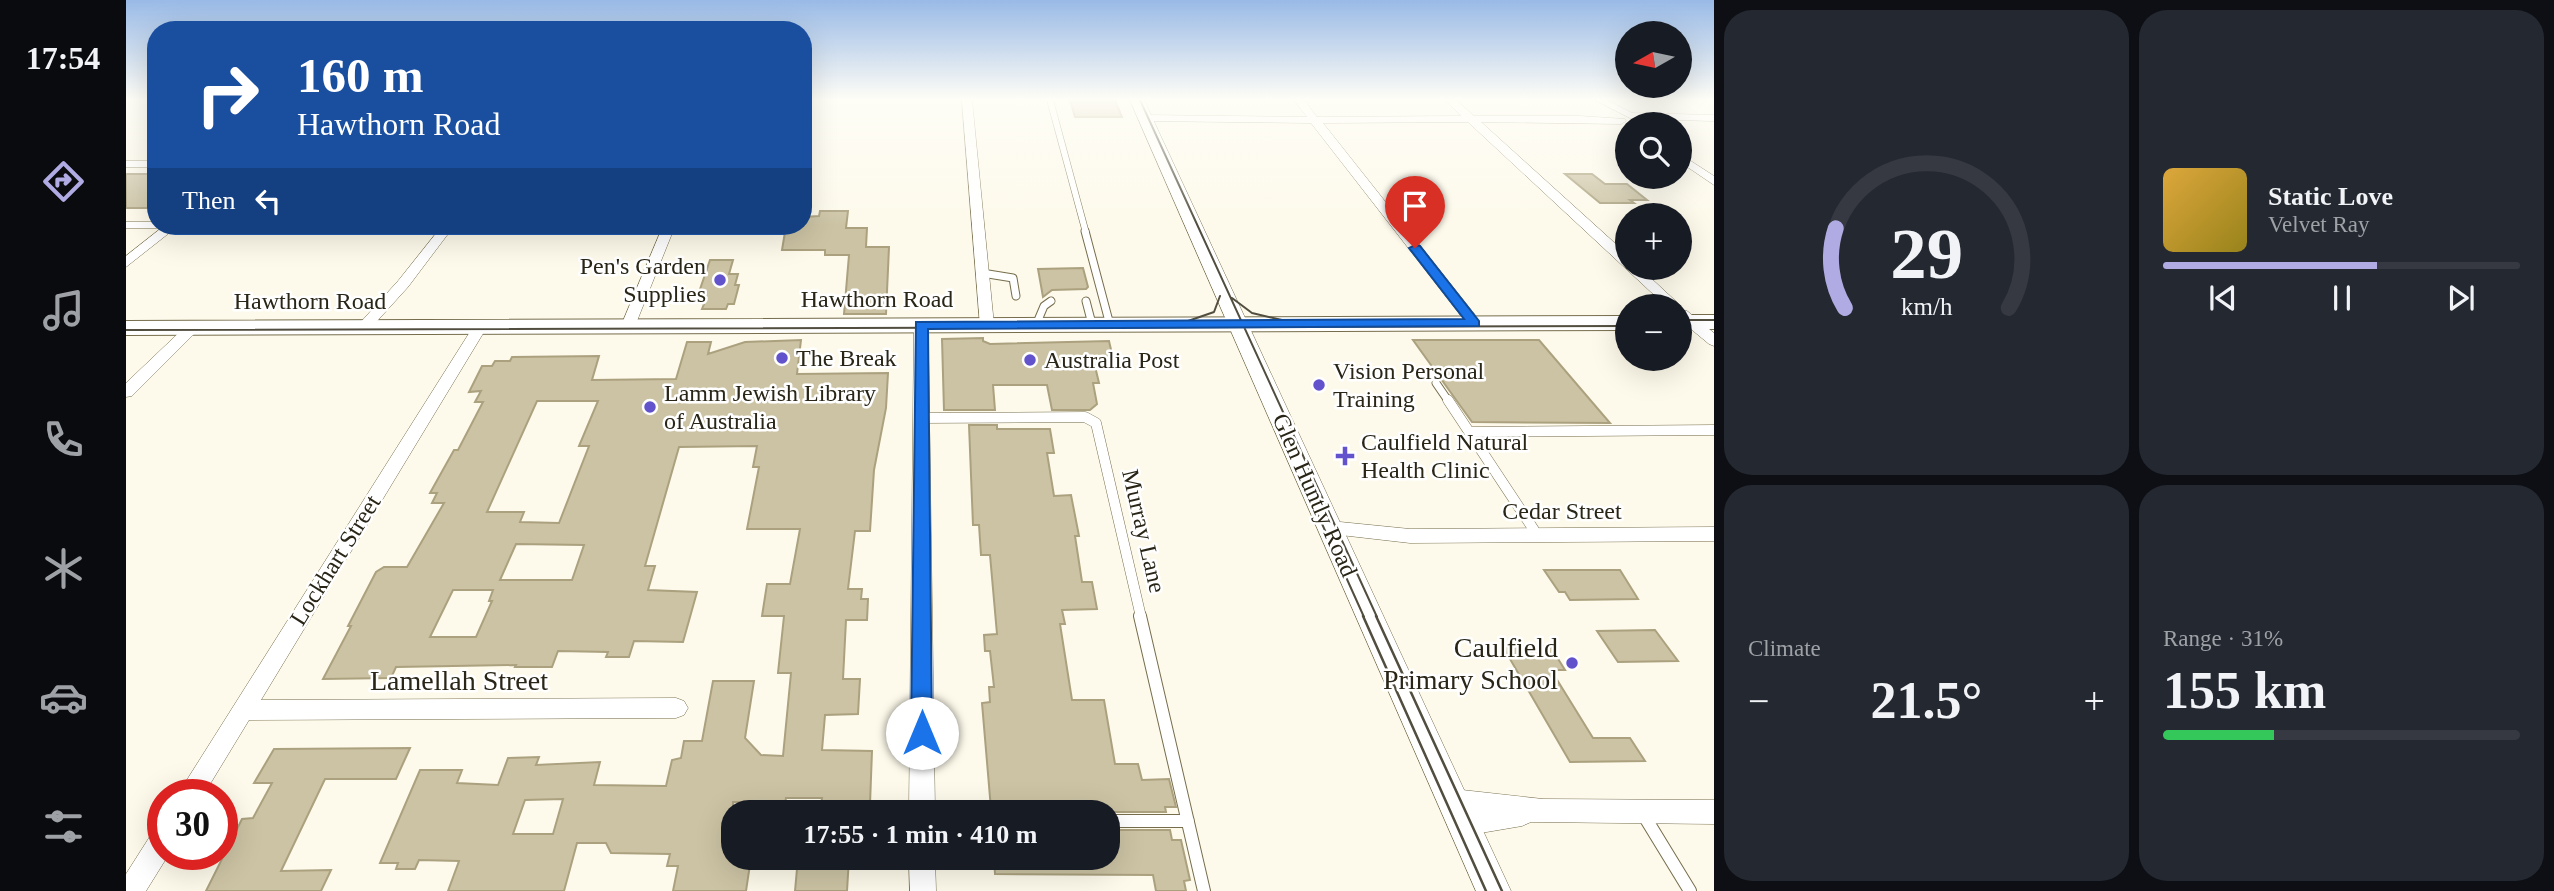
<!DOCTYPE html>
<meta charset="utf-8">
<style>
body{margin:0;font-family:Georgia,serif;background:#242831;color:#f1f3f6;height:100vh;display:flex;flex-direction:column;font-size:26px;white-space:nowrap}
*{box-sizing:border-box;margin:0}
p{font-size:23px;color:#9ea1a6}
.icon{flex:none;width:38px;height:38px;fill:none;stroke:currentColor;stroke-width:2;stroke-linecap:round;stroke-linejoin:round}
.map{position:relative;flex:1;overflow:hidden}
.details{display:flex;flex-direction:column;gap:10px;padding:10px;background:#0d0f14;width:840px}
.details>*{flex:none}
.banner{position:absolute;left:21px;top:21px;width:665px;height:214px;border-radius:28px;box-shadow:0 7px 28px #0002;background:#1a4fa0;color:#fff;overflow:hidden}
.needle{width:46px;rotate:261deg}
.controls{position:absolute;left:1489px;top:21px;display:grid;gap:14px}
.controls a{display:grid;place-items:center;width:77px;height:77px;border-radius:50%;background:#171b24;box-shadow:0 7px 28px #0002;font-size:35px}
.speed{position:absolute;left:21px;top:779px;display:flex;gap:14px;font-size:35px;font-weight:700;text-align:center}
.speed>*{display:grid;place-content:center;width:91px;height:91px;border-radius:50%;background:#171b24;box-shadow:0 7px 28px #0002;line-height:1}
.speed .limit{border:10px solid #d22;background:#fff;color:#111}
.pin{position:absolute;display:grid;place-items:center;width:60px;height:60px;color:#fff;margin:-72px -30px;border-radius:50% 50% 50% 0;rotate:-45deg;box-shadow:0 0 7px #0007}
.pin .icon{rotate:45deg}
.me{position:absolute;width:77px;margin:-38px;rotate:0deg;stroke-linejoin:round;filter:drop-shadow(0 0 5px #0008)}
.turn{display:flex;align-items:center;gap:24px;height:147px;padding:0 35px;font-size:32px}
.turn .icon{width:91px;height:91px;stroke-width:2.5}
.turn b{display:block;font-size:49px;line-height:60px}
.then{display:flex;align-items:center;height:66px;padding:0 35px;background:#0003;gap:14px;font-size:26px}
.big{font-size:52px;font-weight:700;line-height:1.1}
.details .card{flex:1;display:flex;flex-direction:column;justify-content:center;gap:10px;min-width:0;padding:0 24px;border-radius:28px;background:#242831}
.details .dial{align-items:center;gap:0}
.dial svg{height:182px;overflow:visible;fill:none;stroke:#363941;stroke-width:7;stroke-linecap:round;text-anchor:middle}
.dial text{fill:#f1f3f6;stroke:none}
.song{display:flex;align-items:center;gap:21px}
.cover{width:84px;height:84px;border-radius:10px;background:linear-gradient(135deg,hsl(40 70% 55%),hsl(50 70% 35%))}
.played{height:7px;border-radius:4px;background:linear-gradient(90deg,#b1abe3 60%,#363941 60%)}
.keys{display:flex;justify-content:space-around;direction:ltr}
.heat{display:flex;justify-content:space-between;align-items:center;font-size:38px;direction:ltr}
.charge{height:10px;border-radius:5px;background:linear-gradient(90deg,#34c759 31%,#363941 0)}
.details .tiles{flex:1;display:grid;gap:10px;grid-template-columns:repeat(2,1fr)}
.trip{position:absolute;left:595px;top:800px;width:399px;height:70px;border-radius:28px;background:#171b24;box-shadow:0 7px 28px #0002;font-weight:700;line-height:70px;text-align:center}
main{display:flex;flex:1;min-height:0}
.menu{display:flex;flex-direction:column;width:126px;justify-content:space-around;align-items:center;background:#090b0e;color:#9ea1a6}
.menu .icon{width:49px;height:49px}
.menu .active{color:#b1abe3}
.menu b{font-size:32px;color:#f1f3f6}
.map>svg:first-child{display:block}
</style>
<main>
<nav class="menu">
<b>17:54</b>
<svg class="icon active" aria-label="directions" viewBox="0 0 24 24"><path d="M12 3l9 9-9 9-9-9zM9 14v-3h6M13 9l2 2-2 2"/></svg>
<svg class="icon" aria-label="music" viewBox="0 0 24 24"><path d="M9 18V5l10-2v13"/><circle cx="6" cy="18" r="3"/><circle cx="16" cy="16" r="3"/></svg>
<svg class="icon" aria-label="phone" viewBox="0 0 24 24"><path d="M5 4h4l2 5-3 2q2 4 5 5l2-3 5 2v4C11 20 4 13 5 4z"/></svg>
<svg class="icon" aria-label="climate" viewBox="0 0 24 24"><path d="M12 3v18M4 7l16 10M4 17L20 7"/></svg>
<svg class="icon" aria-label="car" viewBox="0 0 24 24"><path d="M5 17H2v-5l4-1 3-4h7l3 4 3 1v5h-3M9 17h6M6 11h13"/><circle cx="7" cy="17" r="2"/><circle cx="17" cy="17" r="2"/></svg>
<svg class="icon" aria-label="filters" viewBox="0 0 24 24"><path d="M4 7h16M4 17h16"/><circle cx="9" cy="7" r="2"/><circle cx="15" cy="17" r="2"/></svg>
</nav>
<div class="map">
<svg width="1588" height="891" viewBox="0 0 1588 891">
<rect width="100%" height="100%" fill="#fdfaeb"/>
<path fill="#ccc3a4" stroke="#aba17f" stroke-width="2" fill-rule="evenodd" d="M944 100H989L996 117H949Z
M0 174H30V208H0Z
M1439 174H1466L1479 184H1501L1521 200H1504L1508 203H1474Z
M694 211H722L720 228H741L740 247H763L760 314H718L723 255H699V250H656L660 226H677V217L693 216Z
M584 260H607L603 274H612L609 285H613L608 304H602L600 309H576L578 304 570 301Z
M957 268 962 287 960 289 926 290 917 297 912 269Z
M857 338V341L864 344 983 341 987 358H967L973 383H967L971 404 964 410H926L921 385H867L869 410H818L816 339Z
M675 340 671 374 762 373 760 408 748 470 744 531H729L722 589H736L735 599H742L741 620H720L717 679H734L732 714 699 715 696 750 746 751 744 804 695 805 696 798H660L659 803 607 802V858H625L620 891H547L552 866H541L544 854 485 853 480 843H451L438 891H322L333 861 293 860 289 869H270L272 863H254L294 770H336L331 783 372 785 382 758 413 757 410 765 474 762 468 785 540 786 546 760 555 758 558 741H576L587 681H628L619 738 635 755 657 756 665 673H652L658 616H636L641 584H664L674 529H621L633 467H627L631 446 553 447 519 566H529L522 590 571 592 557 642 508 641 503 657H480L482 652 432 651 426 667H389L390 665 270 667 265 678 197 679 225 626H222L250 572 258 567H281L318 503H306L311 493H304L328 450H332L357 402H349L355 391 343 392 356 366H366L369 361H384L386 357 473 356 466 380 550 379 561 342H585L582 354 619 342ZM411 401H472L453 446H463L433 523 394 522 398 512H361ZM390 544 458 545 446 580H374ZM327 590H367L363 601H366L350 637H304ZM437 799 427 834H387L399 800Z
M1287 340H1413L1484 423 1346 422Z
M843 425H871V429H924L928 453H921L928 496 945 495 953 536H949L956 582H966L971 609 936 610 939 624H934L946 700H978L989 764H1012L1016 780 1043 779 1050 807H1039L1040 812H982V809H865L856 703 864 702 863 687H868L864 651H859L858 635 871 634 864 555H855L853 525H847Z
M1418 570H1494L1512 599 1444 600 1439 592H1433Z
M1529 630 1552 661 1492 662 1471 631Z
M1424 646 1439 670H1425L1467 738H1504L1519 761 1444 762 1377 647Z
M284 748 270 779H199L155 871 205 870 195 891H80L116 819 127 818 146 783H128L148 749Z
M982 830H1044L1046 840H1055L1064 880 1058 881 1060 891H1030L1027 875 869 874 868 858H982Z
M672 858H723L721 891H669Z"/>
<g fill="none" stroke-linecap="round" stroke-linejoin="round">
<g stroke="#766d4c" stroke-width="7">
<path id="service-far3" d="M924 100 960 233
M0 225H30"/>
</g>
<g stroke="#766d4c" stroke-width="9">
<path id="service-far2" d="M959 231 984 325
M856 273 887 278 890 296
M960 301 966 324
M910 325 918 306 925 301
M1310 383 1323 402"/>
</g>
<g stroke="#766d4c" stroke-width="11">
<path id="service-far1" d="M1322 400 1412 536
M795 418 959 417 970 423 1015 617
M1343 432 1588 430"/>
</g>
<g stroke="#766d4c" stroke-width="14">
<path id="service" d="M1014 616 1078 891
M1517 814 1564 891
M982 821H1062"/>
</g>
<g stroke="#766d4c" stroke-width="1">
<path id="minor" d="M836 100H846L868 325 861 329 854 325Z
M1168 100H1178L1191 117 1335 116 1319 100H1330L1348 116H1454L1499 119 1500 121 1495 124 1355 122 1502 255V268H1514L1555 306H1540L1342 122 1197 123 1353 320 1355 323 1348 327 1343 326 1185 123 1019 121 1014 118 1019 115 1181 117Z
M1469 100H1481L1506 113 1588 115V121L1506 119Z
M1554 154 1588 176V185L1554 162Z
M0 161H30V167H0Z
M38 226H52L0 267V256Z
M316 226H328L282 287 243 330H233L231 327 233 324 272 281Z
M537 226H549L509 326 502 330 497 329 495 326Z
M1554 310 1561 311 1588 333V346L1583 344 1554 320Z
M795 321 802 325 809 812H783L788 325Z
M66 323 74 328 6 396 0 397V383L61 325Z
M354 323 361 327 135 700 550 698 558 701 562 708 558 715 550 718 123 720 78 794H52L347 327Z
M1204 521 1284 529 1588 527V541L1284 543 1197 533 1194 528 1197 523Z
M1327 789 1417 799 1588 800V824L1405 822 1396 826 1337 836 1328 832 1324 823 1329 813 1318 810 1314 801 1318 792Z
M37 826V854H43L20 891H0V874L28 830Z
M783 858H809L810 891H784Z"/>
</g>
<g stroke="#766d4c" stroke-width="1">
<path id="tertiary" d="M1004 100H1018L1385 891H1350Z"/>
</g>
<g stroke="#766d4c" stroke-width="2">
<path id="secondary" d="M1554 315H1588V329H1554Z
M1502 316V330L0 335V321Z"/>
</g>
<use href="#service-far3" stroke="#fff" stroke-width="6"/>
<use href="#service-far2" stroke="#fff" stroke-width="7"/>
<use href="#service-far1" stroke="#fff" stroke-width="10"/>
<use href="#service" stroke="#fff" stroke-width="12"/>
<use href="#minor" fill="#fff" fill-rule="evenodd"/>
<use href="#tertiary" fill="#fff" fill-rule="evenodd"/>
<use href="#secondary" fill="#fff" fill-rule="evenodd"/>
<path stroke="#514d3f" stroke-width="2" d="M1014 100 1251 617
M1106 298 1126 313 1156 320
M1554 320H1588
M1062 321 1088 312 1094 296
M0 330 1502 326
M1183 495 1238 617"/>
<path stroke="#514d3f" stroke-width="2.5" d="M1237 616 1360 891
M1250 616 1376 891"/>
</g>
<linearGradient id="sky" x2="0" y2="1"><stop stop-color="#99bae6"/><stop offset="0.44" stop-color="#fefdf6"/><stop offset="1" stop-color="#fefdf6" stop-opacity="0"/></linearGradient>
<rect width="1588" height="225" fill="url(#sky)"/>
<path fill="#1a73e8" stroke="#114b97" stroke-width="2" d="M1289 245 1294 246 1353 321V326L802 329 806 733 803 740 796 743 788 740 785 733 790 322 1338 319 1283 248Z"/>
<g fill="#6253cc" stroke="#fff" stroke-width="2.5">
<circle cx="594" cy="280" r="7"/>
<circle cx="656" cy="358" r="7"/>
<circle cx="904" cy="360" r="7"/>
<circle cx="1193" cy="385" r="7"/>
<circle cx="524" cy="407" r="7"/>
<path d="M1215.5 445.5h7v7h7v7h-7v7h-7v-7h-7v-7h7z"/>
<circle cx="1446" cy="663" r="7"/>
</g>
<g text-anchor="middle" stroke-width="5" stroke-linejoin="round" paint-order="stroke">
<g font-size="24" fill="#292517" stroke="#fff" text-anchor="start">
<text x="580" y="274" text-anchor="end">Pen's Garden<tspan x="580" dy="28">Supplies</tspan></text>
<text x="670" y="366">The Break</text>
<text x="918" y="368">Australia Post</text>
<text x="1207" y="379">Vision Personal<tspan x="1207" dy="28">Training</tspan></text>
<text x="538" y="401">Lamm Jewish Library<tspan x="538" dy="28">of Australia</tspan></text>
<text x="1235" y="450">Caulfield Natural<tspan x="1235" dy="28">Health Clinic</tspan></text>
</g>
<g font-size="24" fill="#292517" stroke="#fff">
<text x="751" y="307">Hawthorn Road</text>
<text x="184" y="309">Hawthorn Road</text>
<text transform="translate(1189 495) rotate(66)" y="8">Glen Huntly Road</text>
<text x="1436" y="519">Cedar Street</text>
<text transform="translate(1018 531) rotate(77)" y="8">Murray Lane</text>
<text transform="translate(209 560) rotate(-58)" y="8">Lockhart Street</text>
</g>
<g font-size="28" fill="#292517" stroke="#fff" text-anchor="end">
<text x="1432" y="657">Caulfield<tspan x="1432" dy="32">Primary School</tspan></text>
</g>
<g font-size="28" fill="#292517" stroke="#fff">
<text x="333" y="690">Lamellah Street</text>
</g>
</g>
</svg>
<div class="controls">
<a><svg class="needle" viewBox="-14 -14 28 28"><path d="M0-13l5 13h-10z" fill="#e53935"/><path d="M0 13l5-13h-10z" fill="#9ea1a6"/></svg></a>
<a><svg class="icon" aria-label="search" viewBox="0 0 24 24"><circle cx="10" cy="10" r="6"/><path d="M15 15l6 6"/></svg></a>
<a>+</a>
<a>−</a>
</div>
<div class="speed"><div class="limit">30</div></div>
<div class="pin" style="left:1289px;top:248px;background:#d93025"><svg class="icon" aria-label="arrive" viewBox="0 0 24 24"><path d="M6 21V4h12l-3 4 3 4H6"/></svg></div>
<svg class="me" style="left:796px;top:733px" viewBox="-20 -20 40 40"><circle r="19" fill="#fff"/><path d="M0-13L10 11 0 6-10 11z" fill="#1a73e8"/></svg>
<div class="trip">17:55 · 1 min · 410 m</div>
<div class="banner">
<div class="turn"><svg class="icon" aria-label="right" viewBox="0 0 24 24"><path d="M7 20v-9h11M14 6l5 5-5 5"/></svg><div><b>160 m</b>Hawthorn Road</div></div>
<div class="then">Then<svg class="icon" aria-label="left" viewBox="0 0 24 24"><path d="M17 20v-9H6M10 6l-5 5 5 5"/></svg></div>
</div>
</div>
<section class="details">
<div class="tiles">
<div class="card dial"><svg viewBox="0 0 100 80">
<path d="M14 69A42 42 0 1 1 86 69"/>
<path d="M14 69A42 42 0 0 1 10 34" stroke="#b1abe3"/>
<text x="50" y="56" font-size="32" font-weight="700">29</text>
<text x="50" y="72" font-size="11">km/h</text>
</svg></div>
<div class="card">
<div class="song"><i class="cover"></i><div><b>Static Love</b><p>Velvet Ray</p></div></div>
<div class="played"></div>
<div class="keys"><svg class="icon" aria-label="previous" viewBox="0 0 24 24"><path d="M18 5L8 12l10 7zM5 5v14"/></svg><svg class="icon" aria-label="pause" viewBox="0 0 24 24"><path d="M8 5v14M16 5v14"/></svg><svg class="icon" aria-label="next" viewBox="0 0 24 24"><path d="M6 5l10 7-10 7zM19 5v14"/></svg></div>
</div>
<div class="card"><p>Climate</p>
<div class="heat"><a>−</a><b class="big">21.5°</b><a>+</a></div>
</div>
<div class="card"><p>Range · 31%</p><b class="big">155 km</b><div class="charge"></div></div>
</div>
</section>
</main>
